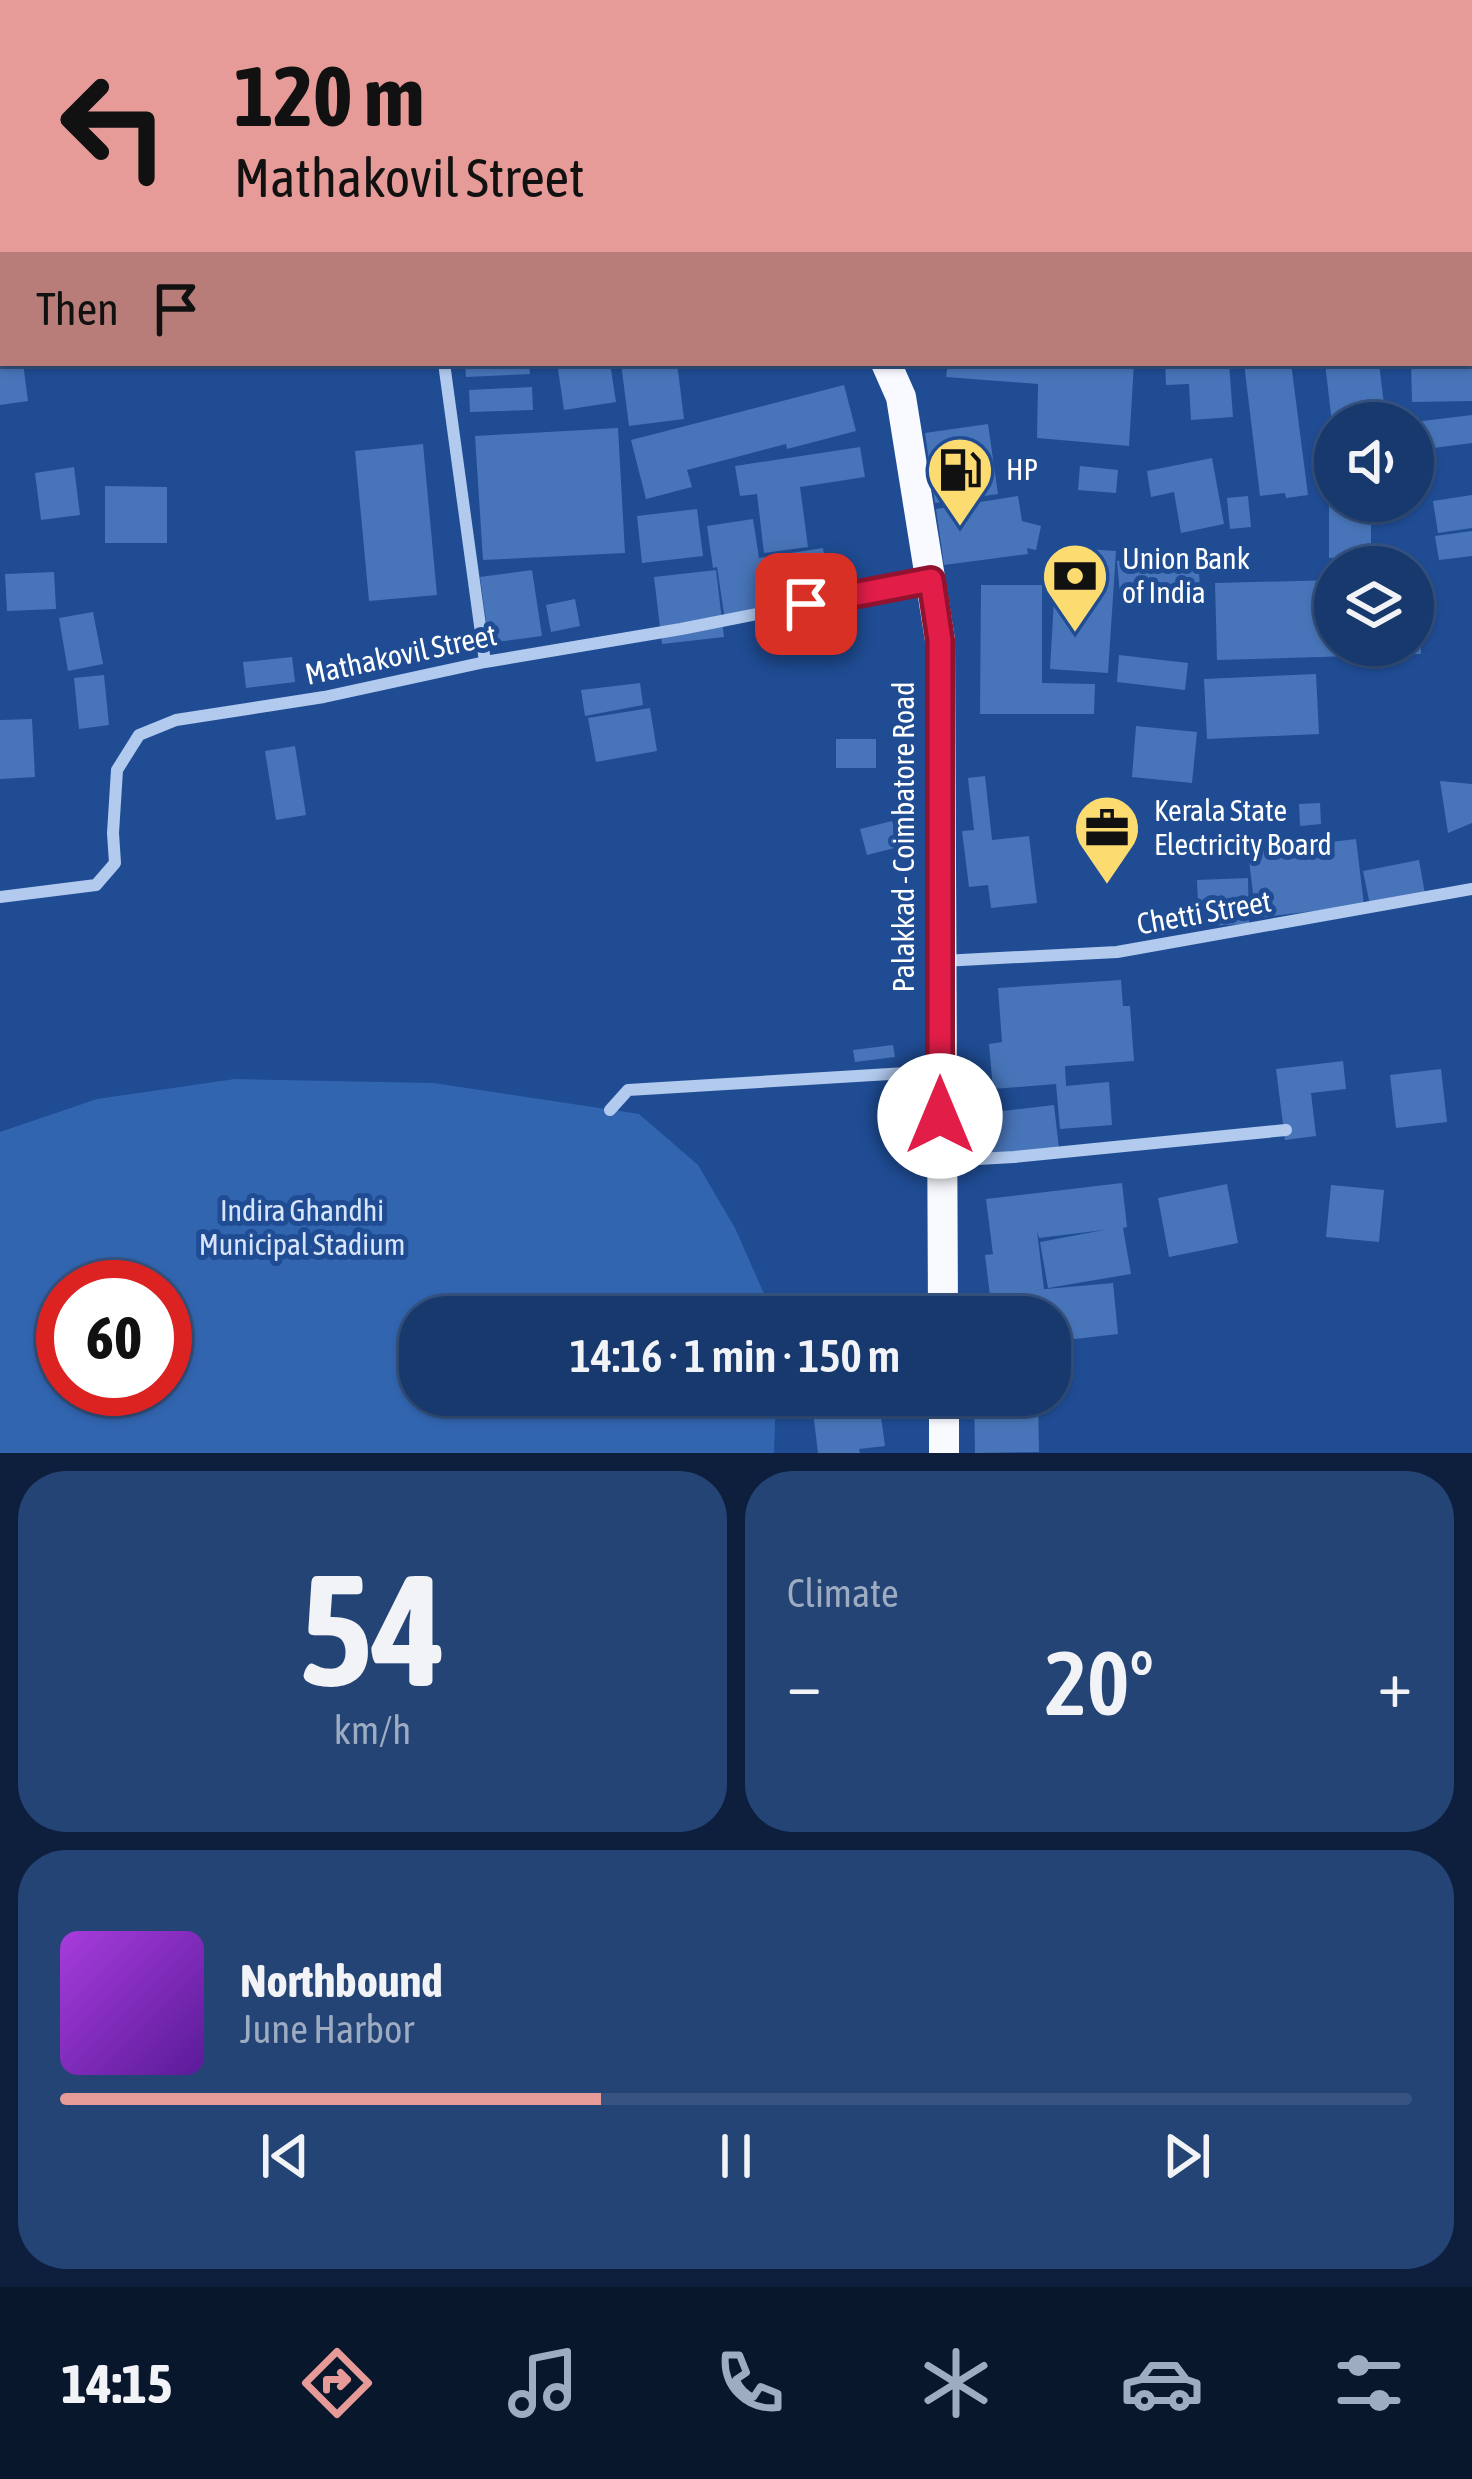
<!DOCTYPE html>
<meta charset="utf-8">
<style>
body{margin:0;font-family:"Asap Condensed",sans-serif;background:#244476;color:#f1f3f6;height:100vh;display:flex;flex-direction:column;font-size:45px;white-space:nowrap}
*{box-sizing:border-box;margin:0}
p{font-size:39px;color:#9eacc2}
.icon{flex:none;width:66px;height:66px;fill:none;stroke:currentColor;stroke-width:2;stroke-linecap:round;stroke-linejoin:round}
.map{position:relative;height:1453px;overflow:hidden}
.panel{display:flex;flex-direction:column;gap:18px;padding:18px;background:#0d1f3c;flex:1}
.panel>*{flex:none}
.guide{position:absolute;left:0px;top:0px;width:1473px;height:366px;box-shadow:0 3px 9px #0004,0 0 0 3px #365381;background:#e69b98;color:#111;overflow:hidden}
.tools{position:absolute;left:1314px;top:402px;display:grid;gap:24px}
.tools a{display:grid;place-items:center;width:120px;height:120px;border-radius:50%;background:#17396e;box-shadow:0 3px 9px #0004,0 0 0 3px #365381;font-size:60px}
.speed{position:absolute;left:36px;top:1260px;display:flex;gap:24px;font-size:60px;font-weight:700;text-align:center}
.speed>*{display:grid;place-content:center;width:156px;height:156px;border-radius:50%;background:#17396e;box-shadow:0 3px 9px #0004,0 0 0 3px #365381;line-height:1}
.speed .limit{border:18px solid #d22;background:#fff;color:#111}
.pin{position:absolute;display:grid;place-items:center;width:102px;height:102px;color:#fff;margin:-51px;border-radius:24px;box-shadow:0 6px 18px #0006}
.me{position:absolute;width:132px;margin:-66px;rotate:0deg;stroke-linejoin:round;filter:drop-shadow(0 0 9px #0008)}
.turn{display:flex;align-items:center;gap:42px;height:252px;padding:0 36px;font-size:54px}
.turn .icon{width:156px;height:156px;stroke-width:2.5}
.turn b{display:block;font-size:84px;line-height:102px}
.then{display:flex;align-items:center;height:114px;padding:0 36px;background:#0003;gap:24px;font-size:45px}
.big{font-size:90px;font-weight:600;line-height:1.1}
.panel .card{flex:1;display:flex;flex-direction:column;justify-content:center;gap:18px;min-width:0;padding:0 42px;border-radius:48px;background:#244476}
.panel .dial{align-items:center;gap:0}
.dial b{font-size:156px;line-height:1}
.song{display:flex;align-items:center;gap:36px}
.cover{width:144px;height:144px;border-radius:18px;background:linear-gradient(135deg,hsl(280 70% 55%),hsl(270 70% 35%))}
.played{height:12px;border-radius:6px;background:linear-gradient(90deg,#e69b98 40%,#365381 40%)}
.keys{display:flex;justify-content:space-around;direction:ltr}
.heat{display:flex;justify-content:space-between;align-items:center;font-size:66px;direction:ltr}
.panel .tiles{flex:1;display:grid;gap:18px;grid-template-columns:1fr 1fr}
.card:last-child{grid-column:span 2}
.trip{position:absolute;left:399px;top:1296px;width:672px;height:120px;border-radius:48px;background:#17396e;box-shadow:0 3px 9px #0004,0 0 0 3px #365381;font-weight:600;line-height:120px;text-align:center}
.tabs{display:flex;height:192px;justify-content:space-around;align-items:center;background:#09172c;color:#9eacc2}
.tabs .icon{width:84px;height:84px}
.tabs .current{color:#e69b98}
.tabs b{font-size:54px;color:#f1f3f6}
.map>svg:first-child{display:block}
</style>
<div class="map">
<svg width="1472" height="1453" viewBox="0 0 1472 1453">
<rect width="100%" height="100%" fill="#1f4c93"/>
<path fill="#3265b0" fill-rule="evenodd" d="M235 1079 433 1083 639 1114 698 1165 735 1228 769 1305 771 1317H420V1395H776L774 1453H0V1132L97 1099ZM63 1287H165V1389H63Z"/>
<path fill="#4875b9" d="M0 363H23L28 401 0 405Z
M465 363H529L530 374 466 377Z
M610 363 616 402 564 410 558 369Z
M621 363H677L684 419 629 426Z
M948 363H1134L1129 446 1037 438 1038 384 946 377Z
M1165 363H1229L1233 417 1191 420 1189 384 1166 385Z
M1244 363H1291L1308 495 1286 498 1285 493 1260 496Z
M1325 363H1379L1386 421 1332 423Z
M1411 363H1472V401L1412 402Z
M844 385 856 431 787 449 786 444 687 470 692 487 646 499 631 440Z
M532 387 533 410 470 412 469 390Z
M1472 415V443L1418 450 1414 422Z
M988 424 998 494 935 503 925 433Z
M618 428 625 553 483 560 475 436Z
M423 444 437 595 369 601 355 451Z
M860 447 865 477 800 487 808 547 764 553 757 494 740 496 735 466Z
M1212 458 1224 524 1181 533 1174 492 1151 497 1147 471Z
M1080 466 1118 470 1116 493 1078 490Z
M74 467 80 515 41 520 35 473Z
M1329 475H1335V501H1371V557L1329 558Z
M105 486 167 487V543H105Z
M1472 495V528L1438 533 1433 501Z
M1018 496 1022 521 1041 526 1036 550 1027 548 1028 554 944 565 936 509Z
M1248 496 1251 527 1230 529 1227 498Z
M697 509 703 556 642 563 637 516Z
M753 519 759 558 823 548 832 604 725 620 717 567 713 568 707 526Z
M1472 531V556L1439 560 1435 536Z
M1057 547 1116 551 1108 673 1050 669Z
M1198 555 1200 589 1120 594 1117 561Z
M532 570 542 636 489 643 480 577Z
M716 570 724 637 662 644 654 577Z
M54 572 56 609 7 611 5 574Z
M1413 578H1419L1421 654 1217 660 1215 583 1335 580V645H1413Z
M981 585H1042V683L1095 684 1094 714H980Z
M575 599 580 626 551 632 546 605Z
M93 612 103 664 68 671 59 618Z
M1119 655 1188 663 1185 690 1117 682Z
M292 657 295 682 246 688 243 662Z
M1316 674 1319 734 1207 739 1204 679Z
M104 675 109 725 79 729 74 678Z
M640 683 643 705 585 716 581 690Z
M650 708 657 751 596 762 588 718Z
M32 719 35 777 0 779V720Z
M1136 726 1197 732 1192 783 1132 777Z
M836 739H876V768H836Z
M295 746 306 815 276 820 265 751Z
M985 776 992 840 1029 836 1037 903 991 908 988 885 969 887 962 831 974 830 968 778Z
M1440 781 1472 784V823L1448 833Z
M1320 803 1321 824 1300 826 1299 804Z
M892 821 899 847 867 855 860 829Z
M1356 839 1364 905 1256 918 1248 852Z
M1419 860 1425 894 1370 905 1363 871Z
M1248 878 1249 924 1199 926 1197 880Z
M1121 980 1123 1006H1130L1134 1061 1065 1066 1066 1086 1109 1082 1112 1125 1060 1129 1056 1084 993 1089 989 1044 1002 1042 998 988Z
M893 1045 895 1057 855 1062 853 1050Z
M1343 1061 1346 1089 1311 1093 1316 1136 1285 1140 1276 1069Z
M1441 1069 1447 1122 1396 1128 1390 1075Z
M1054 1105 1059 1149 990 1158 985 1113Z
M1122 1183 1127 1227 1123 1228 1131 1274 1048 1288 1040 1242 1104 1230 1039 1238 1037 1231 1044 1289 1035 1290 1113 1283 1118 1334 1057 1341V1334H1050V1317H983L981 1297 990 1296 985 1255 993 1254 986 1199Z
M1227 1184 1238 1243 1169 1257 1158 1198Z
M1331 1185 1384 1190 1379 1242 1326 1237Z
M811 1395H878L885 1446 859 1449 860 1453H818Z
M974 1395H1038L1039 1452 975 1453Z"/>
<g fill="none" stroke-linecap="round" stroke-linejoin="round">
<path stroke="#b1caee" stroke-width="12" d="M848 3 869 0
M1059 3 1060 0
M1470 342H1472
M444 363 485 662
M0 897 96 885 115 863 113 833 117 770 139 735 176 720 324 697 485 662 681 629 929 580
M942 961 1117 952 1472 889
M610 1110 628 1090 939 1071
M942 1161 1014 1157 1286 1130"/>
<path stroke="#f8faff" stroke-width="30" d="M763 0 764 3
M886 363 901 397 940 640 943 1317
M944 1395V1453"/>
</g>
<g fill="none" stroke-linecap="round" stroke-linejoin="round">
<g stroke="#92132f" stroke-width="30">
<path id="route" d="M806 604 931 580 940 640V1116"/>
</g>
<use href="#route" stroke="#e11d48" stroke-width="21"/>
</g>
<defs>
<g id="fuel-pin" transform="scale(3.45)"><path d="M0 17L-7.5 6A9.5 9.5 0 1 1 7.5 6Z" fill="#fcdb71" stroke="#1f4c93"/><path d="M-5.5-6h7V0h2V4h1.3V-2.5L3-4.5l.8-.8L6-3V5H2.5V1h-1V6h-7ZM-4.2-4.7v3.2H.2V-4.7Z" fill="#111"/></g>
<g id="bank-pin" transform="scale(3.45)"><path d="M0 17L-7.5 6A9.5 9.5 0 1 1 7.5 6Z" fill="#fcdb71" stroke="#1f4c93"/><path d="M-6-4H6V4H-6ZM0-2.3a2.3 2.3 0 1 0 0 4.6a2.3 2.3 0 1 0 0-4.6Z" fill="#111"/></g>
<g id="office-pin" transform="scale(3.45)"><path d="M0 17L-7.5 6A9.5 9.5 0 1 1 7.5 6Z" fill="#fcdb71" stroke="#1f4c93"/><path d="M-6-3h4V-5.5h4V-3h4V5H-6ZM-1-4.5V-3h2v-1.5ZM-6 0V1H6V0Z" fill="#111"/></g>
</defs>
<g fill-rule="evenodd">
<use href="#fuel-pin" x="960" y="470"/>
<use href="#bank-pin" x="1075" y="576"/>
<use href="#office-pin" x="1107" y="828"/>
</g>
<g text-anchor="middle" stroke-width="10" stroke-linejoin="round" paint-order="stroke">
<g font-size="30" fill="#fff" stroke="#1f4c93" text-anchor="start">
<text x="1006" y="480">HP</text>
<text x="1122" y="569">Union Bank<tspan x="1122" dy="34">of India</tspan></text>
<text x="1154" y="821">Kerala State<tspan x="1154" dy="34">Electricity Board</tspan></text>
</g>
<g font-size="30" fill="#fff" stroke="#1f4c93">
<text transform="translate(401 655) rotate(-12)" y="10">Mathakovil Street</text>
<text transform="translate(904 837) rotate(-90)" y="10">Palakkad - Coimbatore Road</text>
<text transform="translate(1204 913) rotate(-10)" y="10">Chetti Street</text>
</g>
<g font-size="30" fill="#d7e5fa" stroke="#1f4c93">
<text x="302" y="1221">Indira Ghandhi<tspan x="302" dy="34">Municipal Stadium</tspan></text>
</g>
</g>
</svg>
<div class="tools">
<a><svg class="icon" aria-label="sound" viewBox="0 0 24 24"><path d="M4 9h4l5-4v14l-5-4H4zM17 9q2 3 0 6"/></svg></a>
<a><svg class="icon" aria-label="layers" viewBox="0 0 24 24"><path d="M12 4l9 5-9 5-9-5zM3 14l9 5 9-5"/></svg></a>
</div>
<div class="speed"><div class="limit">60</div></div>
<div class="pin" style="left:806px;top:604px;background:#d93025"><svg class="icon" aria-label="arrive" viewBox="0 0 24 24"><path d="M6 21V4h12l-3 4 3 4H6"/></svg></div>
<svg class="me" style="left:940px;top:1116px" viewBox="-20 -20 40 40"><circle r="19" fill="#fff"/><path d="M0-13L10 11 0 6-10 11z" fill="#e11d48"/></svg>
<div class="trip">14:16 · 1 min · 150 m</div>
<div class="guide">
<div class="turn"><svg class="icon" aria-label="left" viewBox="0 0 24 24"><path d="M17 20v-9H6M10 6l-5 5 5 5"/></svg><div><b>120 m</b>Mathakovil Street</div></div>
<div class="then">Then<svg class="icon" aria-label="arrive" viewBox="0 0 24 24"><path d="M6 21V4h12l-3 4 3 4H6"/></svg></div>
</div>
</div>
<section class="panel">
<div class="tiles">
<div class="card dial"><b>54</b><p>km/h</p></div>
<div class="card"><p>Climate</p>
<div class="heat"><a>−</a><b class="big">20°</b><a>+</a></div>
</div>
<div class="card">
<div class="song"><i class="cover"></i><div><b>Northbound</b><p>June Harbor</p></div></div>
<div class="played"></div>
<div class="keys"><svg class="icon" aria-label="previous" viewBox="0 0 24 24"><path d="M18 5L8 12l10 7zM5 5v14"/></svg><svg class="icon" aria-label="pause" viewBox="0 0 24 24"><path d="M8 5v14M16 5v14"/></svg><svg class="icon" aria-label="next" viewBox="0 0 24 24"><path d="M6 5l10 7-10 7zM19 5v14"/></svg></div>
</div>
</div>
</section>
<nav class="tabs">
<b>14:15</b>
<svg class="icon current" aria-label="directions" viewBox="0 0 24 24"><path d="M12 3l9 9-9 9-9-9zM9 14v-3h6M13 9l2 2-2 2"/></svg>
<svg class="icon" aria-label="music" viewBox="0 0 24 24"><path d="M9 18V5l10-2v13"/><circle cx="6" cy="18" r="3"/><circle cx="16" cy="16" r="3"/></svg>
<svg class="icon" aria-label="phone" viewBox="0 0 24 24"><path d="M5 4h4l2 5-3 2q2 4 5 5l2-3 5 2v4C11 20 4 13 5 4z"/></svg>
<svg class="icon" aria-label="climate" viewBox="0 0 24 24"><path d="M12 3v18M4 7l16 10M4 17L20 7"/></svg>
<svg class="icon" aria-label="car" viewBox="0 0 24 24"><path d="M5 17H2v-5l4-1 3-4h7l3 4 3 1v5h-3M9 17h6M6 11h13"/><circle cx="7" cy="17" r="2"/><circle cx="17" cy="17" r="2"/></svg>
<svg class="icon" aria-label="filters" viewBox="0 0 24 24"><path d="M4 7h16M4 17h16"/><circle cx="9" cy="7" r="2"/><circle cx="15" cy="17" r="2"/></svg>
</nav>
